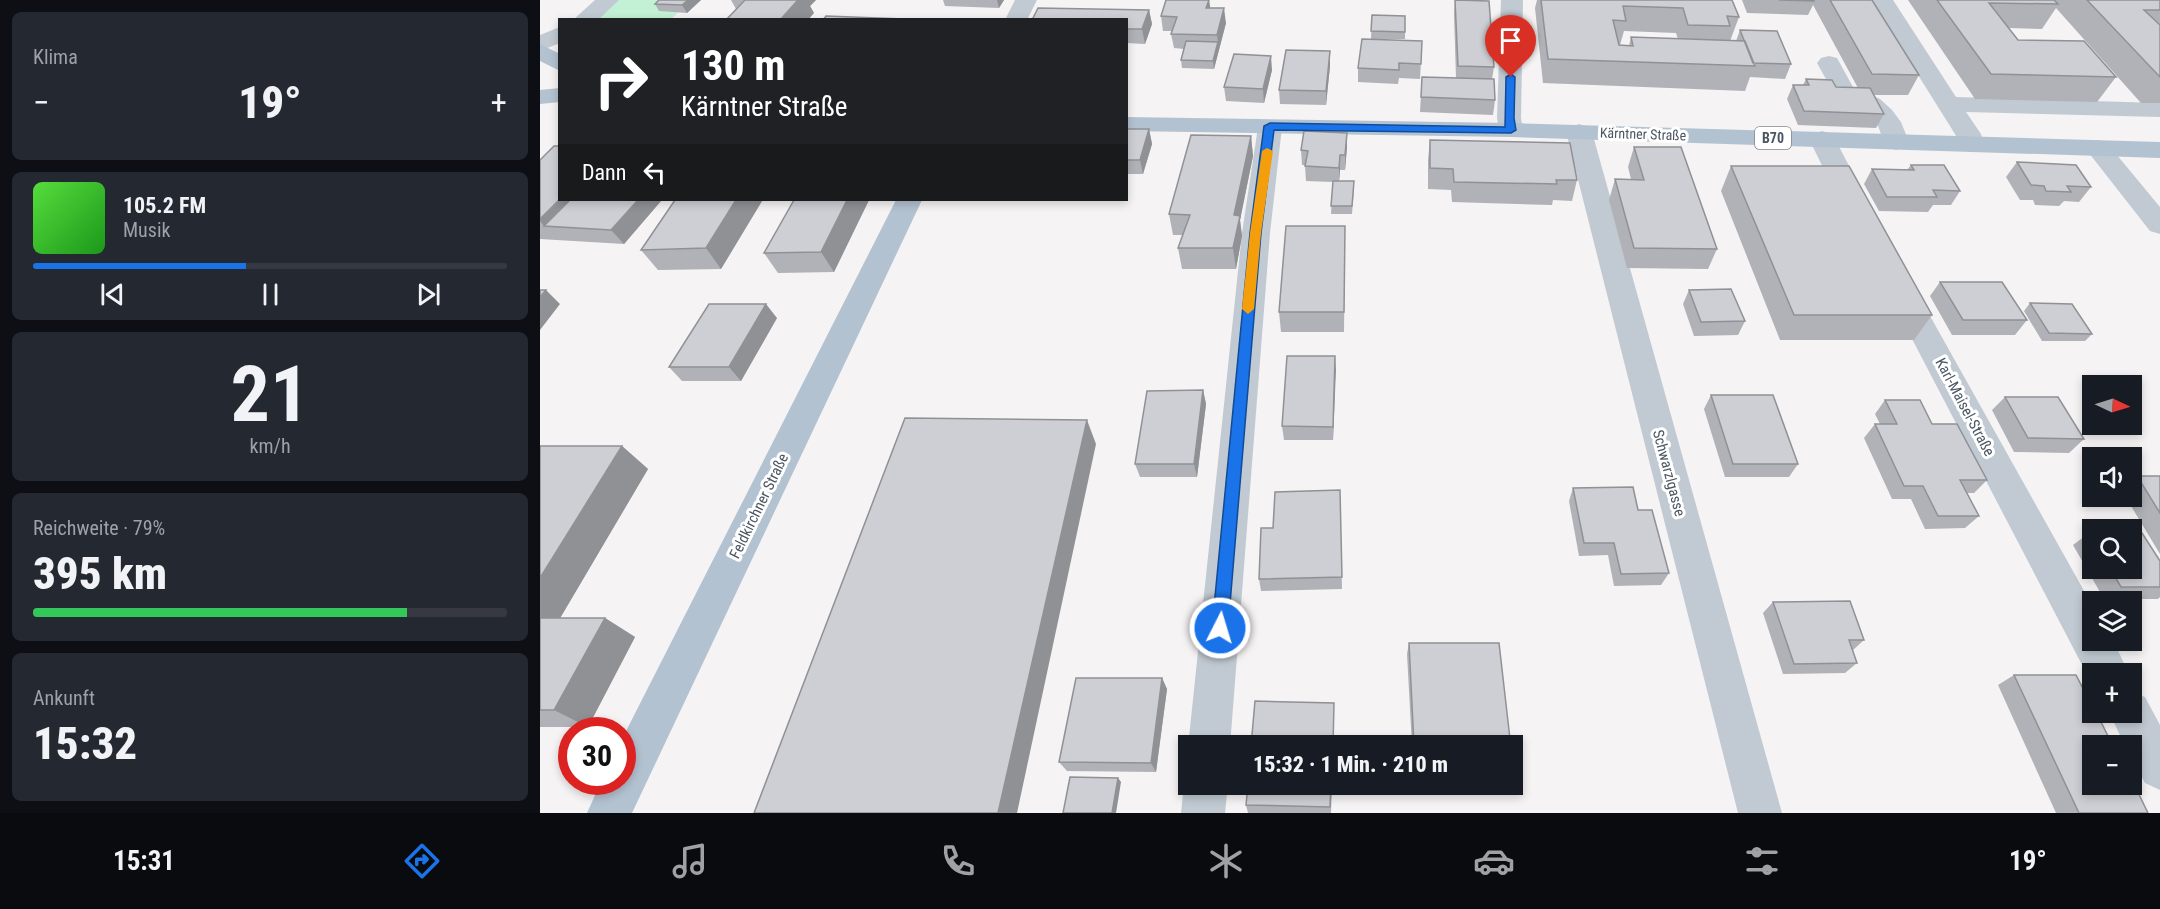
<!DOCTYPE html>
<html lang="de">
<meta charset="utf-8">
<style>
body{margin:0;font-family:"Roboto Condensed",sans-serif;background:#242831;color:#f1f3f6;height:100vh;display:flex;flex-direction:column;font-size:22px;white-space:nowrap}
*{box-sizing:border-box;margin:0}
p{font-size:20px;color:#9ea1a6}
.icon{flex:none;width:33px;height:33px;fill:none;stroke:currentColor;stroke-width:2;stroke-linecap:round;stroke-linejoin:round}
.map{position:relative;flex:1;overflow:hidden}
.panel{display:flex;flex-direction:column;gap:12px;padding:12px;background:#0d0f14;width:540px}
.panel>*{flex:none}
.top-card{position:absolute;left:18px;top:18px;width:570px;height:183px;border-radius:0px;box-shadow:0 3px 9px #0003;background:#202124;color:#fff;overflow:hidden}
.needle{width:39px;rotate:94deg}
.controls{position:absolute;left:1542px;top:375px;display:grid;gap:12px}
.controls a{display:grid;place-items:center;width:60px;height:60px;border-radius:0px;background:#171b24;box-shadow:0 3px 9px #0003;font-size:30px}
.speed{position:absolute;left:18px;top:717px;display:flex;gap:12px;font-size:30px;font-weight:700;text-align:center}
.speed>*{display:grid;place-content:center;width:78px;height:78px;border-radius:50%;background:#171b24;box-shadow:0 3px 9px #0003;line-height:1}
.speed .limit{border:9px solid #d22;background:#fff;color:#111}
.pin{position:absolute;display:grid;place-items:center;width:51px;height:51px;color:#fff;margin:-62px -26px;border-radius:50% 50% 50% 0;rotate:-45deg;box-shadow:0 0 6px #0007}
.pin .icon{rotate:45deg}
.me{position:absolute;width:66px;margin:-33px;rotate:5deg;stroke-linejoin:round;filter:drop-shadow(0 0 4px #0008)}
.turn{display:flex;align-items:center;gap:21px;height:126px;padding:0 24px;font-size:27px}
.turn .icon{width:78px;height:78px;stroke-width:2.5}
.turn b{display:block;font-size:42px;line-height:51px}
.then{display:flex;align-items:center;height:57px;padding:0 24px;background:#0003;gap:12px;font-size:22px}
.big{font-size:45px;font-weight:800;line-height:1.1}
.panel .card{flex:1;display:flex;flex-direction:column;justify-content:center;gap:9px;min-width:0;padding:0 21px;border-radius:9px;background:#242831}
.panel .dial{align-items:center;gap:0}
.dial b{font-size:78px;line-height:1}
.song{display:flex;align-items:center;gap:18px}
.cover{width:72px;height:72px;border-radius:9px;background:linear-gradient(135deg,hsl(110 70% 55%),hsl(120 70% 35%))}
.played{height:6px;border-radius:3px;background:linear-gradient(90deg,#1a73e8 45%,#363941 45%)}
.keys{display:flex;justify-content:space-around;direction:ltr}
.heat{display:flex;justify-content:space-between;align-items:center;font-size:33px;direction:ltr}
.charge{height:9px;border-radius:4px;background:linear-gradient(90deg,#34c759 79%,#363941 0)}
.trip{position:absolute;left:638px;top:735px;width:345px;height:60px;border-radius:0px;background:#171b24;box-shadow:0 3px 9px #0003;font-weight:800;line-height:60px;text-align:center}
.tab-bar{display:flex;height:96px;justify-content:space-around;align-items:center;background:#090b0e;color:#9ea1a6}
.tab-bar .icon{width:42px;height:42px}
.tab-bar .active{color:#1a73e8}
.tab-bar b{font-size:27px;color:#f1f3f6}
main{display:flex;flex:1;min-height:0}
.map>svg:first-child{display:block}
</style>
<main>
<section class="panel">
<div class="card"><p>Klima</p>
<div class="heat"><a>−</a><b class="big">19°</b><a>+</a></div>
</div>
<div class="card">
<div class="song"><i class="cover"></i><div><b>105.2 FM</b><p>Musik</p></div></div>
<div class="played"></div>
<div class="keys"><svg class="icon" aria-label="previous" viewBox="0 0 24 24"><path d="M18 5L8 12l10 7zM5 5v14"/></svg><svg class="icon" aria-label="pause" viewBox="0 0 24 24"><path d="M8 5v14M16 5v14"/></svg><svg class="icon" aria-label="next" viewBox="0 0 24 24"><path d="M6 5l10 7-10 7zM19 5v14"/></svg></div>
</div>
<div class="card dial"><b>21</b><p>km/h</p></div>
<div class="card"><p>Reichweite · 79%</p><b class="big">395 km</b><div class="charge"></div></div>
<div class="card"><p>Ankunft</p><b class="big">15:32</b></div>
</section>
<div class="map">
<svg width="1620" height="813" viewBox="0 0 1620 813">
<rect width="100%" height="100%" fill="#f5f3f3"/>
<path fill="#c3f1d5" d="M75 0H152L131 19 51 20Z"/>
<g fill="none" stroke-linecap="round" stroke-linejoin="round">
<path fill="#c1cad2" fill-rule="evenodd" d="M55 0H79L58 20H33Z
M475 0H497L487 20H465Z
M961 0H983L981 118 983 130 980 135 971 137 962 135 959 130 957 118Z
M1331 0H1353L1416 97 1620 103V117L1426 112 1441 134 1444 144 1440 149 1431 152 1422 149 1415 134Z
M20 27V43L0 51V35Z
M1289 56 1297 58 1313 87 1340 99 1352 110 1361 122 1369 142 1365 147 1356 150 1347 147C1342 140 1341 132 1337 124 1329 109 1311 103 1296 97L1277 63 1281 58Z
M730 120 739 122 742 127 730 233 690 746 648 747 702 233 718 127 721 122Z
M1039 124 1048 127 1052 132 1242 813H1198L1026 132 1030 127Z
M1282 131 1291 134 1295 139 1329 204 1325 210 1315 213 1305 210 1301 204 1269 139 1273 134Z
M1558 140 1567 143 1620 207V234L1610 231 1545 148 1549 143Z
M1361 279 1371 282 1552 605V640H1573L1589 674H1552V684L1346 289 1351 282Z
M1592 692 1605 697 1620 725V790L1605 783 1592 758V746H1585L1569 712H1592Z
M648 774V784H688L685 813H641L644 784Z"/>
<path fill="#b3c2d1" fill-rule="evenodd" d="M0 44 20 54V71L0 61Z
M20 88V102L0 104V90Z
M586 117 971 123 1620 142V158L971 137 586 131Z
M356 200H382L92 813H47L61 782H82V739Z"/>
</g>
<path fill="#b0b2b7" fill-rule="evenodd" d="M119 0H161L147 13 119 11 115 4Z
M191 0H276L270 6 274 13 196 9Z
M403 0H464L459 8 405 6Z
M669 0 670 8 686 23 674 69 642 68 641 60 644 49 634 48 631 34 632 31H623L621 16Z
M915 0 954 67 952 79 955 100 953 115 880 112 882 77 916 78 914 14Z
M997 0H1192L1199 17 1190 41H1196L1200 30 1251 64 1245 79 1210 77 1205 91 1003 83 995 8ZM1084 31 1136 33 1138 39 1091 37 1089 46 1080 45Z
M1202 0H1332L1379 75 1368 95H1334L1344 114 1336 128 1258 125 1247 99 1253 85H1263L1266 79 1296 87 1318 88 1273 5 1268 15 1207 13Z
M1368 0H1620V103H1601L1516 8 1502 29 1468 28 1478 40 1576 77 1557 102 1435 99Z
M609 10 612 24 605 44 586 43V20Z
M832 15 865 16V39H831Z
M882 41 880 79 859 78 858 84 818 82V68Z
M790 51V66L786 105 740 104 739 90Z
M732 70 724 103 686 101 684 87Z
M586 129H609L612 144 603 174H586Z
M711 136 713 156 700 220 702 236 696 269H642L638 248 643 235H633L629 214Z
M890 140 1037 180 1032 201 1013 200 1012 205 912 202 911 190 888 189V160Z
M807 147 805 170H800L799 181 814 189 812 214H791L793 182 766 181 765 165H762L761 150Z
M1094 147 1177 249 1168 269 1087 268 1069 200 1075 179H1091L1088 167Z
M0 160 20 200 121 201 84 244 0 239Z
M1477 162 1551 187 1539 202 1524 201 1519 206 1495 205 1493 200H1480L1466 177Z
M1371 165 1420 191 1411 205H1393L1388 212 1339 211 1324 184 1332 169 1367 170Z
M1191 166 1392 315 1374 340H1240L1181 191Z
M135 200H329L294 272 238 273 224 253 254 200 222 201 181 269 118 270 101 250Z
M805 246 804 332H741L739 312Z
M1400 282 1487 320 1475 335H1412L1390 296Z
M1149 290 1205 321 1198 335 1154 336 1143 304Z
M1490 303 1552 334 1545 341H1502L1484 311Z
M237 318 201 381H142L129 367Z
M795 356 793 440H744L742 426Z
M663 390 666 404 657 477H600L595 464Z
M1171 395 1258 464 1249 477H1185L1164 409Z
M1465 397 1544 439 1529 453 1474 452 1452 410Z
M1345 400 1392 424 1447 480 1434 493H1427L1439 516 1425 528 1385 529 1371 499H1352L1324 438 1335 424H1340L1335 414Z
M0 446H82L108 469 20 618H65L95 637 48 727H0Z
M1597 476H1620V554L1585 496H1592V481Z
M1033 488 1098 510 1129 573 1121 585 1074 586 1068 555 1039 556 1029 501Z
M800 490 802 589 721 591 719 579 733 528Z
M1549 533H1552V568H1592L1620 561V597L1618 599H1564L1533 545Z
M1233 602 1324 640 1313 650 1317 663 1305 673 1243 674 1223 613Z
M869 643 970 739 967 746H872L867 654Z
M1474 675 1608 813H1516L1458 685Z
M622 678 627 689 616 772 527 771 519 762Z
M792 784 791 813H708L706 805Z"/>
<path fill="#909195" d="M148 0H161L147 13 142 5Z
M258 0H276L270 6 274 13 268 20H240Z
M457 0H464L459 8Z
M669 0 671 13 666 8Z
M684 8 686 23 674 69 673 61 678 42 677 35Z
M609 10 612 24 605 44 602 29Z
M790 51V66L786 105V91Z
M731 56 732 70 724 103 723 89Z
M609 129 612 144 603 174 600 160Z
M807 133V147L805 170V155Z
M711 136 713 156 700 220 702 236 696 269 693 248 694 215Z
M800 155V170L799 182V168Z
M20 200H40L4 226 0 221V219Z
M98 200H120L121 201 84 244 71 230Z
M196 200H221L222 201 181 269 166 248Z
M307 200H329L294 272 281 252Z
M6 290 20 304 0 330V297Z
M226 304 237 318 201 381 189 367Z
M795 356 796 370 793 440V427Z
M663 390 666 404 657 477 654 464Z
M547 420 556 444 477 813H458Z
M82 446 108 469 9 637 0 632V578Z
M65 618 95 637 48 727 14 710Z
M622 678 627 689 616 772 611 763Z
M578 778 581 782 576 813H572Z"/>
<path fill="#cdcfd5" stroke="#909195" stroke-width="1.5" d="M119 0H148L142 5 115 4Z
M205 0H258L240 20H186Z
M626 0H669L666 8H684L677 35 631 34 637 17 621 16Z
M915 0 949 1 954 67 918 66Z
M1001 0H1192L1199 17 1187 16 1190 26 1148 25 1143 8 1083 6 1086 21 1073 20 1079 45 1093 46 1091 37 1205 41 1215 66 1008 59Z
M1239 0H1274V1Z
M1290 0H1332L1379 75 1332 74Z
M1397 0H1514L1518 4 1449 3 1478 40 1544 41 1576 77 1451 74Z
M1547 0H1620V10H1604L1620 25V77Z
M498 8 609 10 602 29H586V20H492Z
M832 15 865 16V32L831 31Z
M286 16 364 19 283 20Z
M1200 30 1237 31 1251 64 1213 63Z
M822 39 882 41 881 64 859 63V70L818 68Z
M646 41 678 42 673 61 641 60Z
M746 50 790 51 786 91 739 90Z
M694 54 731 56 723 89 684 87Z
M882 77 954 79 955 100 881 97Z
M1266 79 1292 80 1296 87 1330 88 1344 114 1264 111 1253 85H1269Z
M586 129H609L600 160H586Z
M764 131 807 133 805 155H800L799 168 765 166 768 151 761 150Z
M651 135 711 136 694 215 700 216 693 248H638L650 215 629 214Z
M890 140 1030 143 1037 180H1016L1017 184 914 182 913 169 890 168Z
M14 146H20V199L0 219V160Z
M1094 147H1141L1177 249 1094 248 1075 179 1104 180Z
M1477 162 1536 165 1551 187 1527 186 1531 192 1506 191 1504 186 1491 185Z
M1371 165H1404L1420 191 1393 190 1397 197H1347L1332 169 1374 170Z
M1191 166H1309L1392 315H1254Z
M793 181H814L812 206H791Z
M30 200H98L71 230 4 226Z
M135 200H196L166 248 101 250Z
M254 200H307L281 252 224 253Z
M746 226H805L804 312H739Z
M1400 282H1462L1487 320H1423Z
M1191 289 1205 321 1161 322 1149 290Z
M0 290H6L0 297Z
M1490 303 1532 304 1552 334 1509 333Z
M169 304H226L189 367H129Z
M747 356H795L793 427 742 426Z
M663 390 654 464H595L607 391Z
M1171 395H1233L1258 464H1193Z
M1465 397H1518L1544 439 1488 438Z
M1345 400H1380L1392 424H1417L1447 480H1420L1439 516H1398L1383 486H1364L1335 424H1357Z
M365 418 547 420 458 813H214Z
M0 446H82L0 578Z
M1597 476H1620V513Z
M1093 487 1098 510H1112L1129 573 1081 574 1074 543H1044L1033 488Z
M800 490 802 577 719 579 721 528H733L735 492Z
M1592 533H1602L1620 561V587H1581L1570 568H1592Z
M1310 601 1324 640H1309L1317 663 1254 664 1233 602Z
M0 618H65L14 710H0Z
M869 643H959L970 739 954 740 955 746H874Z
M1474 675H1536L1552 706V712H1556L1573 746H1552V784H1592V780L1608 813H1539Z
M536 678H622L611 763 519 762Z
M715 701 794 703 793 746H711Z
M530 777 578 778 572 813H523Z
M708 784H791L790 807 706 805Z"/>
<path fill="#1a73e8" stroke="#114b97" stroke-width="1.5" d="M971 74 975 77 974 118 976 130 971 133 734 130 721 233 688 628 686 633 680 635 674 633 672 628 710 233 724 126 730 123 965 127 966 77Z"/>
<path fill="#f59e0b" d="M727 148 733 151 721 233 714 309 708 314 702 309 710 233 722 151Z"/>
<g text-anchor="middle" stroke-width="6" stroke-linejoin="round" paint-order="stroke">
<g font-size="14" fill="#4a5661" stroke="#fff">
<text transform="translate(1103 134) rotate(2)" y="5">Kärntner Straße</text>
</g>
<rect fill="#fff" stroke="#808990" stroke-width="1.5" x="1215" y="127" width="36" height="22" rx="4.5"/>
<g font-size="14" font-weight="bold" fill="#4a5661">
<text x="1233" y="143">B70</text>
</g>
<g font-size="15" fill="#4a5661" stroke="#fff">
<text transform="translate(1425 407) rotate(62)" y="5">Karl-Maisel-Straße</text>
<text transform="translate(1129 473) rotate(75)" y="5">Schwarzlgasse</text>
<text transform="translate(219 506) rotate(-64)" y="5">Feldkirchner Straße</text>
</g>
</g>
</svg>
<div class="controls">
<a><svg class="needle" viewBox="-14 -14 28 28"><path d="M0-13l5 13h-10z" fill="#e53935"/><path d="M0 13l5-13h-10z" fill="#9ea1a6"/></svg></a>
<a><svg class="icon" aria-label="sound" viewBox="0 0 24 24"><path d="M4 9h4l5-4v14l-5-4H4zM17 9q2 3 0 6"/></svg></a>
<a><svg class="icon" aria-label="search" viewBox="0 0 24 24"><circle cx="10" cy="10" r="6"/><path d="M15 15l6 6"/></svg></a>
<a><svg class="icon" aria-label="layers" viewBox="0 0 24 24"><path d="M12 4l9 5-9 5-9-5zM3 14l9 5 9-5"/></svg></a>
<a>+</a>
<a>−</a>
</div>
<div class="speed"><div class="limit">30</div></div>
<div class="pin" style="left:971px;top:77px;background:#d93025"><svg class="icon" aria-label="arrive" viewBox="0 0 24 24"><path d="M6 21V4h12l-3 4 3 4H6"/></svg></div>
<svg class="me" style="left:680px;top:628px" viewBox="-20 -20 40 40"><circle r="17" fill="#1a73e8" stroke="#fff" stroke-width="3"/><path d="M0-11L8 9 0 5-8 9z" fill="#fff"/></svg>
<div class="trip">15:32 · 1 Min. · 210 m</div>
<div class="top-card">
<div class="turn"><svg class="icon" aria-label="right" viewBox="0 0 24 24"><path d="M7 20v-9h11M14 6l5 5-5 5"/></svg><div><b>130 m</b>Kärntner Straße</div></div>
<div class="then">Dann<svg class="icon" aria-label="left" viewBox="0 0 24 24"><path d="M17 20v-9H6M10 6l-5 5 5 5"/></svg></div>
</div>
</div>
</main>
<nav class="tab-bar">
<b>15:31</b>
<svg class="icon active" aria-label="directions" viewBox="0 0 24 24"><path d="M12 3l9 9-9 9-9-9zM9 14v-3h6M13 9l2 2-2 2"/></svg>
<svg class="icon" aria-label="music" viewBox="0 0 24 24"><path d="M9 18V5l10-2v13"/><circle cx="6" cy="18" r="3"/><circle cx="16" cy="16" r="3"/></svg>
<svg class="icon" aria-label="phone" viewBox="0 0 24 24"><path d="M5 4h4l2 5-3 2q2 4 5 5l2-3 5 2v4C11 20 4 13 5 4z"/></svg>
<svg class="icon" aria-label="climate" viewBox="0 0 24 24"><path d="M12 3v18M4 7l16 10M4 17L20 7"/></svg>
<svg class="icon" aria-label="car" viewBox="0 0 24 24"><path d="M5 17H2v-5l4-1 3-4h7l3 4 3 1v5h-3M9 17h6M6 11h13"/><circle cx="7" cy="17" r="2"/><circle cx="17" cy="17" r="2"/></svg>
<svg class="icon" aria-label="filters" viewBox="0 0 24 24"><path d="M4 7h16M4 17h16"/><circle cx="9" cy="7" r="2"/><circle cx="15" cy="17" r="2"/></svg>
<b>19°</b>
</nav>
